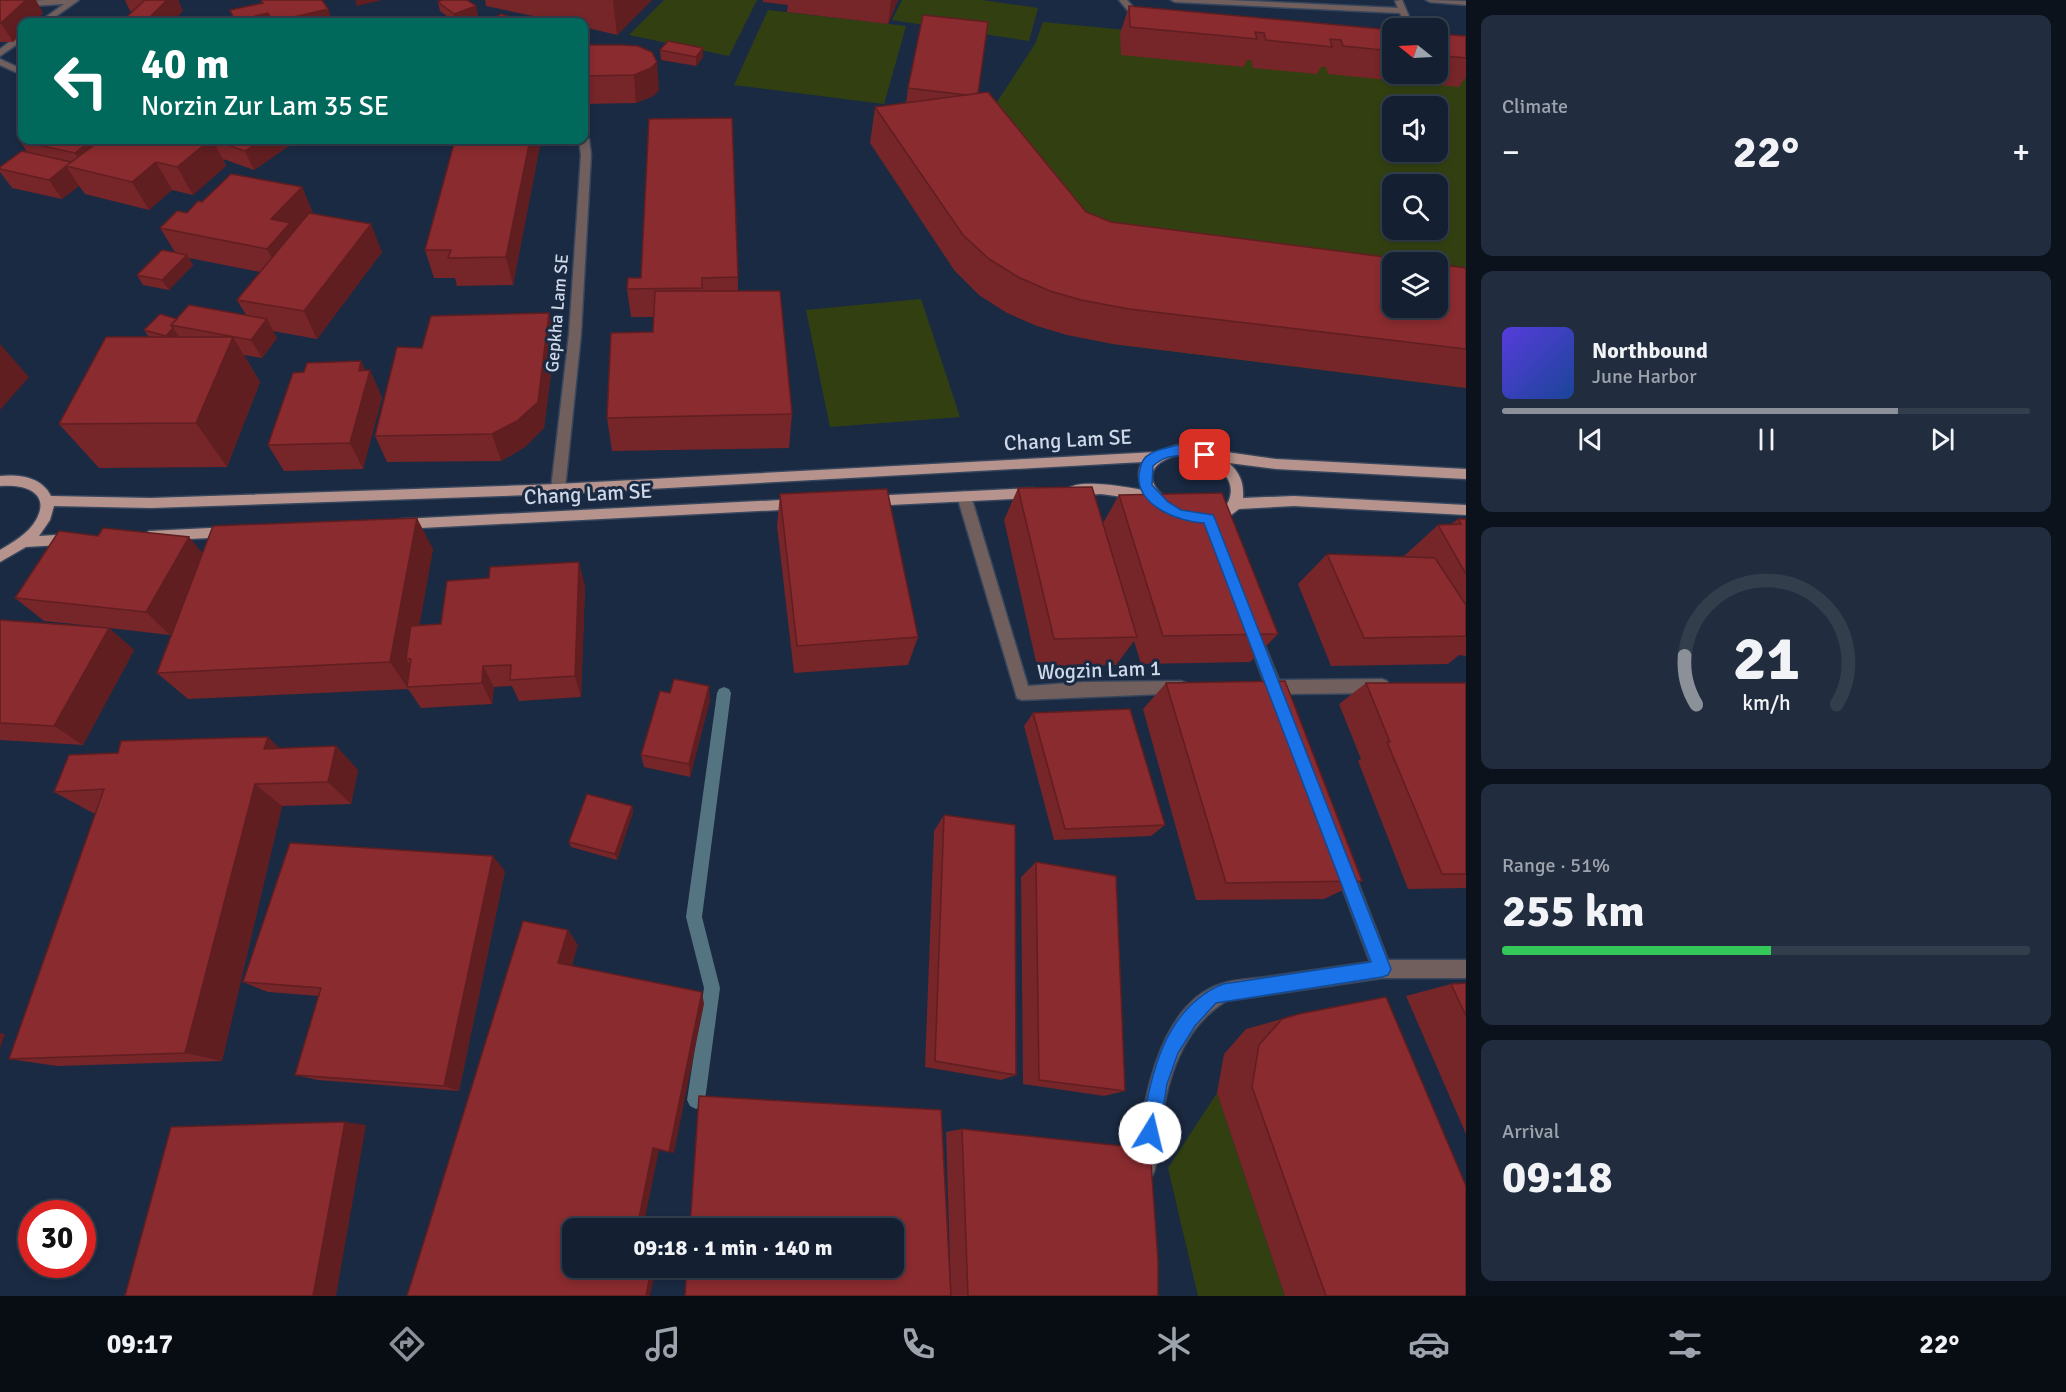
<!DOCTYPE html>
<meta charset="utf-8">
<style>
body{margin:0;font-family:Signika,sans-serif;background:#212d3e;color:#f1f3f6;height:100vh;display:flex;flex-direction:column;font-size:22px;white-space:nowrap}
*{box-sizing:border-box;margin:0}
p{font-size:20px;color:#9da3ac}
.icon{flex:none;width:33px;height:33px;fill:none;stroke:currentColor;stroke-width:2;stroke-linecap:round;stroke-linejoin:round}
.map{position:relative;flex:1;overflow:hidden}
.drawer{display:flex;flex-direction:column;gap:15px;padding:15px;background:#0b121c;width:600px}
.drawer>*{flex:none}
.banner{position:absolute;left:18px;top:18px;width:570px;height:126px;border-radius:12px;box-shadow:0 3px 9px #0003,0 0 0 2px #333e4d;background:#00695c;color:#fff;overflow:hidden}
.needle{width:39px;rotate:288deg}
.buttons{position:absolute;left:1382px;top:18px;display:grid;gap:12px}
.buttons a{display:grid;place-items:center;width:66px;height:66px;border-radius:12px;background:#142032;box-shadow:0 3px 9px #0003,0 0 0 2px #333e4d;font-size:30px}
.speed{position:absolute;left:18px;top:1200px;display:flex;gap:12px;font-size:30px;font-weight:700;text-align:center}
.speed>*{display:grid;place-content:center;width:78px;height:78px;border-radius:50%;background:#142032;box-shadow:0 3px 9px #0003,0 0 0 2px #333e4d;line-height:1}
.speed .limit{border:9px solid #d22;background:#fff;color:#111}
.pin{position:absolute;display:grid;place-items:center;width:51px;height:51px;color:#fff;margin:-26px;border-radius:12px;box-shadow:0 3px 9px #0006}
.me{position:absolute;width:66px;margin:-33px;rotate:9deg;stroke-linejoin:round;filter:drop-shadow(0 0 4px #0008)}
.turn{display:flex;align-items:center;gap:21px;height:126px;padding:0 24px;font-size:27px}
.turn .icon{width:78px;height:78px;stroke-width:2.5}
.turn b{display:block;font-size:42px;line-height:51px}
.big{font-size:45px;font-weight:700;line-height:1.1}
.drawer .tile{flex:1;display:flex;flex-direction:column;justify-content:center;gap:9px;min-width:0;padding:0 21px;border-radius:12px;background:#212d3e}
.drawer .dial{align-items:center;gap:0}
.dial svg{height:156px;overflow:visible;fill:none;stroke:#333e4d;stroke-width:7;stroke-linecap:round;text-anchor:middle}
.dial text{fill:#f1f3f6;stroke:none}
.song{display:flex;align-items:center;gap:18px}
.cover{width:72px;height:72px;border-radius:9px;background:linear-gradient(135deg,hsl(250 70% 55%),hsl(220 70% 35%))}
.played{height:6px;border-radius:3px;background:linear-gradient(90deg,#8c9099 75%,#333e4d 75%)}
.keys{display:flex;justify-content:space-around;direction:ltr}
.heat{display:flex;justify-content:space-between;align-items:center;font-size:33px;direction:ltr}
.charge{height:9px;border-radius:4px;background:linear-gradient(90deg,#34c759 51%,#333e4d 0)}
.trip{position:absolute;left:562px;top:1218px;width:342px;height:60px;border-radius:12px;background:#142032;box-shadow:0 3px 9px #0003,0 0 0 2px #333e4d;font-weight:700;line-height:60px;text-align:center}
.menu{display:flex;height:96px;justify-content:space-around;align-items:center;background:#080d14;color:#9da3ac}
.menu .icon{width:42px;height:42px}
.menu .active{color:#8c9099}
.menu b{font-size:27px;color:#f1f3f6}
main{display:flex;flex:1;min-height:0}
.map>svg:first-child{display:block}
</style>
<main>
<div class="map">
<svg width="1466" height="1296" viewBox="0 0 1466 1296">
<rect width="100%" height="100%" fill="#1a2a42"/>
<path fill="#324011" fill-rule="evenodd" d="M664 0H757L729 56 629 35Z
M902 0H982L1038 8 1029 41 892 20Z
M768 10 906 26 884 104 734 85Z
M1043 22 1392 56V74H1437L1466 63V388L1113 344C1059 333 1025 324 979 295L980 128 1035 44ZM1392 106H1437V152H1392ZM1392 184H1437V230H1392ZM1392 262H1437V308H1392Z
M921 299 960 417 830 427 806 310Z
M1217 1093 1285 1296H1198L1168 1168Z"/>
<g fill="none" stroke-linecap="round" stroke-linejoin="round">
<path fill="#537480" fill-rule="evenodd" d="M724 687 729 689 731 693 702 917 720 988 705 1100 702 1106 696 1109 690 1106 687 1100 704 988 686 917 717 693 719 689Z"/>
<g stroke="#37465d" stroke-width="3">
<path id="minor" d="M46 0H79L48 22H39L64 4 0 8V2Z
M1119 0H1127L1145 20V24H1139Z
M1171 0H1227L1398 8 1395 1 1402 0 1414 28H1406L1400 13 1175 2Z
M1426 0 1466 1V5L1430 2Z
M19 35H22V41L0 56V49Z
M0 59 22 69V75L0 65Z
M584 136 589 139 591 155 581 334 565 489 558 494 551 489 569 334 581 155 579 140H584Z
M964 491 971 496 1028 686 1083 682 1181 681 1186 683 1189 688 1186 693 1022 700 1017 698 957 496Z
M1253 627 1258 629 1279 680 1382 679 1387 681 1390 686 1387 691 1382 693 1285 694 1282 699 1277 701 1272 699 1269 694 1263 692 1260 687 1264 682 1246 633 1248 629Z
M1344 859 1350 862 1388 960H1466V978H1382L1226 1001C1169 1036 1162 1108 1155 1169L1152 1176 1145 1179 1138 1176 1135 1169C1142 1111 1155 1006 1221 984 1235 979 1252 979 1266 977 1301 972 1335 967 1370 962L1335 868 1338 862Z"/>
</g>
<g stroke="#37465d" stroke-width="3">
<path id="major" d="M1177 445 1276 459 1466 469V479L1276 469 1229 463C1240 473 1244 483 1243 498L1294 496 1466 505V515L1294 506 1239 509 1226 519 1197 523 1174 517 1152 501 1101 494 1072 496 1065 491C1075 477 1127 487 1143 490 1139 480 1136 471 1143 462L558 494 151 508 54 506 50 520 39 536 72 534 77 536 79 540 77 544 26 547 0 562V550C13 542 28 534 36 520 52 491 22 484 0 486V476C19 474 42 477 51 496L151 498 558 484 1156 452ZM1177 455C1199 457 1240 470 1229 500 1227 506 1221 511 1216 512 1179 519 1117 473 1177 455Z
M1033 488 1040 493 1033 498 869 506 862 501 869 496Z
M800 499 807 504 800 509 401 529 394 524 401 519Z
M230 527 237 532 230 537 149 541 142 536 149 531Z"/>
</g>
<use href="#minor" fill="#705f5c" fill-rule="evenodd"/>
<use href="#major" fill="#b6948d" fill-rule="evenodd"/>
</g>
<path fill="#762528" d="M0 0 43 13 34 22H22L13 42H0Z
M125 0H178L183 11H130Z
M485 0H652L617 35 584 27V22H561L486 6Z
M763 0H898L888 24 787 12 788 5 763 2Z
M438 2 478 16 459 22H455L440 11Z
M1129 6 1392 30V74H1437V34L1466 36V77L1459 87 1328 74 1326 67H1321L1317 74 1253 68 1251 60H1247L1244 67 1121 55 1120 34Z
M584 45 659 90 653 96 636 103 584 104Z
M703 48V57L696 66 661 60 660 50Z
M908 88 978 93 1086 212 1111 222 1466 268V388L1113 344 1067 335 1037 326 1007 313 979 295 954 270 870 143 875 107 906 103Z
M291 140 293 143 254 170 223 159 226 166 193 195 172 190 149 210 85 194 79 186 62 199 12 188 0 172V167L27 152 20 141Z
M541 140 513 285 457 286 455 278H434L425 250Z
M302 187 313 214 382 252 317 339 273 331 277 338 262 358 244 355 260 382 227 467 99 468 59 424 149 337 144 330 177 319 246 315 237 300 260 272 189 258 193 265 169 290 143 285 137 275 175 252 160 228 187 213 202 202Z
M738 277V291L792 414 789 448 612 451 607 418 653 332 654 317H631L627 289 628 278Z
M549 313 555 341 544 428 525 447 501 461 387 462 375 436 422 348Z
M366 370 382 397 363 469 284 471 268 445Z
M1018 488 1103 523 1119 495 1278 634 1250 662 1141 664 1134 641 1116 665 1037 666 1004 520Z
M780 494 918 637 908 665 794 673 777 526Z
M1458 519H1466V656L1459 655 1448 664 1331 666 1298 584 1327 554 1404 557V556L1438 525 1451 524Z
M433 549 419 625 441 624 585 586 581 697 519 701 512 686 494 687 492 704 421 708 408 689 188 699 157 673 175 625 170 635 109 628 134 650 83 745 0 740V620L103 627 44 621 15 598 203 553Z
M1166 683 1362 881 1324 899 1196 900 1143 709Z
M1366 683H1466V888L1408 889 1358 761 1361 759 1339 704Z
M710 700 690 777 644 767 641 755Z
M1033 713 1165 825 1151 836 1054 840 1024 726Z
M336 746 358 770 351 804 282 806 222 1061 57 1066 9 1059 96 813H93L54 792 280 748Z
M632 806 633 812 617 860 571 847 569 842Z
M944 815 1016 1075 1001 1080 925 1067 934 831Z
M1036 862 1125 1091 1104 1096 1023 1084 1021 877Z
M505 871 459 1091 318 1080 295 1075 319 996 268 992 243 982Z
M1466 983V1134L1406 996 1451 984Z
M1299 1014 1466 1296H1285L1217 1093 1224 1054 1246 1029Z
M962 1129 1158 1296H951L946 1132Z"/>
<path fill="#601e21" d="M26 0H36L43 13 34 22H22V33L13 42 1 23Z
M163 0H178L183 11 173 22H145Z
M355 0H382L357 6Z
M613 0H652L617 35Z
M891 0H898L888 24Z
M476 6 478 16 459 22H456L454 14Z
M328 9 333 22H273Z
M268 13 272 22H236L235 21Z
M703 48V57L696 66V57Z
M657 62 659 90 653 96 636 103 634 75Z
M91 140H127L86 171 75 153Z
M210 140H213L226 166 193 195 177 167Z
M262 140H291L293 143 254 170 245 151Z
M530 140H541L513 285 506 257Z
M156 162 172 190 149 210 132 182Z
M66 166 79 186 62 199 49 180Z
M302 187 314 215 281 277 267 249 271 219Z
M371 224 382 252 317 339 304 311Z
M187 255 193 265 169 290 162 280Z
M549 313 555 341 544 428 525 447 501 461 492 434Z
M267 319 277 338 262 358 251 340Z
M173 328 180 338 172 345 166 336Z
M233 337 260 382 227 467 196 423Z
M0 344 29 377 0 410Z
M361 361 368 376 370 370 382 397 363 469 350 443 359 371Z
M417 518 433 549 413 662 411 659H406L412 668 407 687 390 662Z
M189 537 210 562 170 635 146 612Z
M579 562 585 586 581 697 575 676Z
M109 628 134 650 83 745 54 726Z
M483 666 494 687 492 704 482 683Z
M709 686 710 700 690 777 689 764Z
M268 737 293 761 264 749Z
M336 746 358 770 351 804 328 782Z
M255 784 282 806 222 1061 185 1053Z
M632 806 633 812 617 860 615 854Z
M493 856 505 871 459 1091 444 1086Z
M568 930 578 945 569 976 558 963Z
M702 992 704 1004 674 1153 669 1152Z
M0 1033 5 1034 0 1048Z
M345 1122 366 1125 336 1296H313Z
M653 1148 659 1150 643 1228H637Z
M652 1268H656L650 1296H646L651 1269Z"/>
<path fill="#892b2f" stroke="#601e21" stroke-width="1.5" d="M0 0H26L1 23H0Z
M145 0H167L145 22H121Z
M261 0H322L328 9 273 22 268 13 235 21 230 10 263 3Z
M442 0H467L476 6 454 14 438 2Z
M1129 6 1392 30V51L1343 46 1341 40 1330 39 1332 47 1266 40 1264 33 1255 32 1257 39 1130 27Z
M501 14 526 22H487Z
M923 15 988 22 978 93 967 95 908 88Z
M1437 34 1466 36V58L1437 55Z
M668 41 703 48 696 57 660 50Z
M584 45H621L638 46 652 52 657 62 651 68 634 75 584 76Z
M988 92 1086 212 1111 222 1424 262H1392V308H1437V264L1466 268V349L1129 309 1081 300 1050 291 1018 277 989 259 963 235 875 107Z
M732 118 738 277 702 278V288L627 289 628 278H641L649 119Z
M22 139V140H91L75 153 20 141Z
M101 140H210L177 167 156 162 132 182 66 166Z
M213 140H262L245 151Z
M455 140H530L506 257 448 258 451 250H425Z
M22 151 71 162 49 180 0 169V167Z
M231 174 302 187 271 219 290 223 267 249 160 228 177 211 187 213 198 201 202 202Z
M309 213 371 224 304 311 237 300Z
M162 250 187 255 162 280 137 275Z
M655 291H780L792 414 607 418 611 333 653 332Z
M189 305 267 319 251 340 171 325Z
M549 313 538 402 517 421 492 434 375 436 397 347 422 348 431 316Z
M160 314 177 319 171 325 173 328 166 336 144 330Z
M106 337H233L196 423 59 424Z
M361 361 359 371 370 370 350 443 268 445 293 373 304 372 307 363Z
M1092 487 1137 637 1054 639 1018 488Z
M887 489 918 637 797 646 780 494Z
M1222 493 1278 634 1163 636 1119 495Z
M417 518 390 662 157 673 213 526Z
M1458 519H1466V574L1438 525 1461 524Z
M103 528 189 537 146 612 15 598 59 531 98 536Z
M1327 554 1435 558 1466 605V636L1364 638Z
M579 562 575 676 510 680 511 665 483 666 482 683 407 687 411 659H406L411 626 441 624 447 581 489 578 490 567Z
M0 620 109 628 54 726 0 723Z
M674 679 709 686 689 764 641 755 660 691 670 693Z
M1285 681 1362 881 1226 883 1166 683Z
M1366 683H1466V874H1442L1387 742H1390Z
M1130 709 1165 825 1065 829 1033 713Z
M268 737 264 749 336 746 328 782 255 784 185 1053 9 1059 104 789 54 792 69 755 118 753 121 741Z
M587 794 632 806 615 854 569 842Z
M944 815 1015 825 1016 1075 935 1061Z
M290 843 493 856 444 1086 295 1075 321 988 243 982Z
M1036 862 1116 876 1125 1091 1039 1080Z
M523 921 568 930 558 963 702 992 669 1152 653 1148 637 1228H573V1268H645L651 1269 646 1296H407Z
M1466 983V1016L1451 984Z
M1386 997 1466 1186V1296H1326L1252 1087 1259 1045 1282 1019 1299 1014Z
M699 1096 941 1110 951 1296H685L687 1268H894V1228H690Z
M345 1122 313 1296H125L171 1127Z
M962 1129 1150 1149 1158 1261V1296H968Z"/>
<path fill="#1a73e8" stroke="#114b97" stroke-width="1.5" d="M1177 445 1205 450 1211 455 1205 459C1186 456 1168 451 1153 466L1152 485 1168 502 1181 510 1213 515 1215 519 1391 969 1388 975 1382 977 1216 1003 1195 1026 1178 1053 1167 1084 1159 1133 1157 1140 1150 1142 1144 1140 1141 1133C1150 1076 1164 1008 1223 984L1371 962 1204 523C1178 522 1131 504 1140 469 1141 463 1144 457 1150 454 1157 449 1169 448 1177 445Z"/>
<g text-anchor="middle" stroke-width="6" stroke-linejoin="round" paint-order="stroke">
<g font-size="18" fill="#ced8e8" stroke="#1a2a42">
<text transform="translate(557 313) rotate(-85)" y="6">Gepkha Lam SE</text>
</g>
<g font-size="21" fill="#ced8e8" stroke="#1a2a42">
<text transform="translate(1068 440) rotate(-3)" y="7">Chang Lam SE</text>
<text transform="translate(588 494) rotate(-3)" y="7">Chang Lam SE</text>
<text transform="translate(1099 670) rotate(-2)" y="7">Wogzin Lam 1</text>
</g>
</g>
</svg>
<div class="buttons">
<a><svg class="needle" viewBox="-14 -14 28 28"><path d="M0-13l5 13h-10z" fill="#e53935"/><path d="M0 13l5-13h-10z" fill="#9da3ac"/></svg></a>
<a><svg class="icon" aria-label="sound" viewBox="0 0 24 24"><path d="M4 9h4l5-4v14l-5-4H4zM17 9q2 3 0 6"/></svg></a>
<a><svg class="icon" aria-label="search" viewBox="0 0 24 24"><circle cx="10" cy="10" r="6"/><path d="M15 15l6 6"/></svg></a>
<a><svg class="icon" aria-label="layers" viewBox="0 0 24 24"><path d="M12 4l9 5-9 5-9-5zM3 14l9 5 9-5"/></svg></a>
</div>
<div class="speed"><div class="limit">30</div></div>
<div class="pin" style="left:1205px;top:455px;background:#d93025"><svg class="icon" aria-label="arrive" viewBox="0 0 24 24"><path d="M6 21V4h12l-3 4 3 4H6"/></svg></div>
<svg class="me" style="left:1150px;top:1133px" viewBox="-20 -20 40 40"><circle r="19" fill="#fff"/><path d="M0-13L10 11 0 6-10 11z" fill="#1a73e8"/></svg>
<div class="trip">09:18 · 1 min · 140 m</div>
<div class="banner">
<div class="turn"><svg class="icon" aria-label="left" viewBox="0 0 24 24"><path d="M17 20v-9H6M10 6l-5 5 5 5"/></svg><div><b>40 m</b>Norzin Zur Lam 35 SE</div></div>
</div>
</div>
<section class="drawer">
<div class="tile"><p>Climate</p>
<div class="heat"><a>−</a><b class="big">22°</b><a>+</a></div>
</div>
<div class="tile">
<div class="song"><i class="cover"></i><div><b>Northbound</b><p>June Harbor</p></div></div>
<div class="played"></div>
<div class="keys"><svg class="icon" aria-label="previous" viewBox="0 0 24 24"><path d="M18 5L8 12l10 7zM5 5v14"/></svg><svg class="icon" aria-label="pause" viewBox="0 0 24 24"><path d="M8 5v14M16 5v14"/></svg><svg class="icon" aria-label="next" viewBox="0 0 24 24"><path d="M6 5l10 7-10 7zM19 5v14"/></svg></div>
</div>
<div class="tile dial"><svg viewBox="0 0 100 80">
<path d="M14 69A42 42 0 1 1 86 69"/>
<path d="M14 69A42 42 0 0 1 8 44" stroke="#8c9099"/>
<text x="50" y="56" font-size="32" font-weight="700">21</text>
<text x="50" y="72" font-size="11">km/h</text>
</svg></div>
<div class="tile"><p>Range · 51%</p><b class="big">255 km</b><div class="charge"></div></div>
<div class="tile"><p>Arrival</p><b class="big">09:18</b></div>
</section>
</main>
<nav class="menu">
<b>09:17</b>
<svg class="icon active" aria-label="directions" viewBox="0 0 24 24"><path d="M12 3l9 9-9 9-9-9zM9 14v-3h6M13 9l2 2-2 2"/></svg>
<svg class="icon" aria-label="music" viewBox="0 0 24 24"><path d="M9 18V5l10-2v13"/><circle cx="6" cy="18" r="3"/><circle cx="16" cy="16" r="3"/></svg>
<svg class="icon" aria-label="phone" viewBox="0 0 24 24"><path d="M5 4h4l2 5-3 2q2 4 5 5l2-3 5 2v4C11 20 4 13 5 4z"/></svg>
<svg class="icon" aria-label="climate" viewBox="0 0 24 24"><path d="M12 3v18M4 7l16 10M4 17L20 7"/></svg>
<svg class="icon" aria-label="car" viewBox="0 0 24 24"><path d="M5 17H2v-5l4-1 3-4h7l3 4 3 1v5h-3M9 17h6M6 11h13"/><circle cx="7" cy="17" r="2"/><circle cx="17" cy="17" r="2"/></svg>
<svg class="icon" aria-label="filters" viewBox="0 0 24 24"><path d="M4 7h16M4 17h16"/><circle cx="9" cy="7" r="2"/><circle cx="15" cy="17" r="2"/></svg>
<b>22°</b>
</nav>
